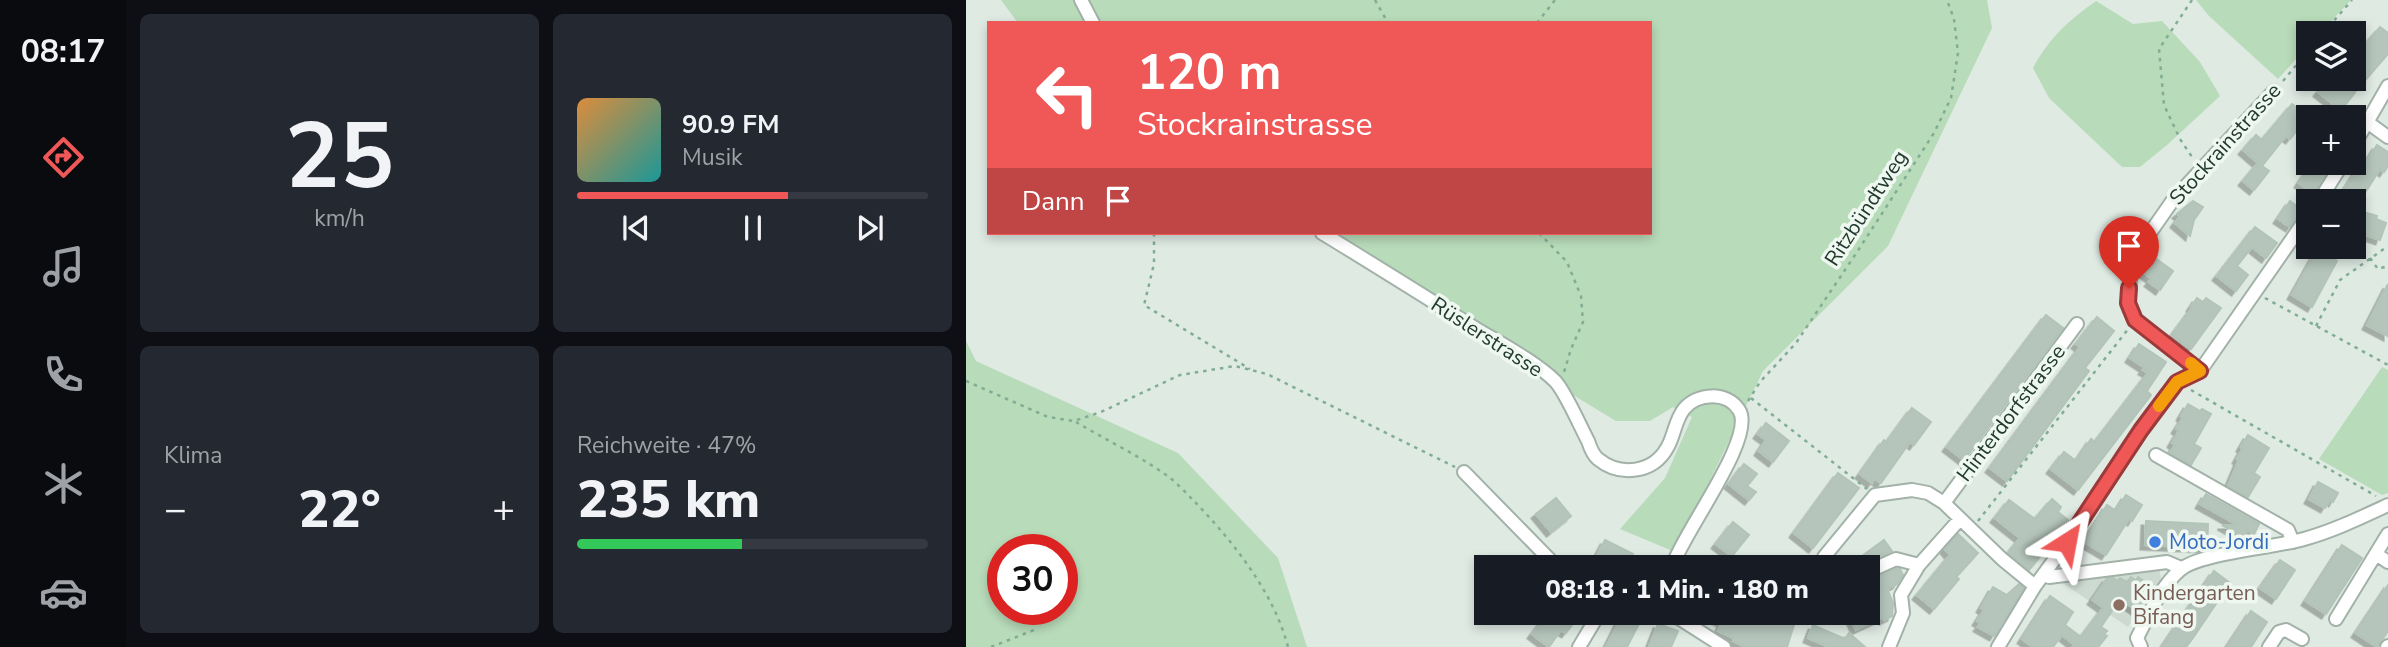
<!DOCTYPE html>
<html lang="de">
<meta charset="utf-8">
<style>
body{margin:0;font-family:"Nunito Sans",sans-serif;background:#242831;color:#f1f3f6;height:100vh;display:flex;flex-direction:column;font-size:26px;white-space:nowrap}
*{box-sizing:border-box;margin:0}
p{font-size:23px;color:#9ea1a6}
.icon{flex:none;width:38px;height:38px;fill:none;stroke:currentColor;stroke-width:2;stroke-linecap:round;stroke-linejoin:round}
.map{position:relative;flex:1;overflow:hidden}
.panel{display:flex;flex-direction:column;gap:14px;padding:14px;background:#0d0f14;width:840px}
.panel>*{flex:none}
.guide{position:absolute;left:21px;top:21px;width:665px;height:214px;border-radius:0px;box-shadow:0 4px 10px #0003;background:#f05858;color:#fff;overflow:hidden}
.buttons{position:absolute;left:1330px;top:21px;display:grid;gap:14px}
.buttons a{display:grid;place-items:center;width:70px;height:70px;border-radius:0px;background:#171b24;box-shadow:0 4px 10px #0003;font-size:35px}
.speed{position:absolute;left:21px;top:534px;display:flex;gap:14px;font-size:35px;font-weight:700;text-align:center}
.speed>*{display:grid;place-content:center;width:91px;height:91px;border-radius:50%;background:#171b24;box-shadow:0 4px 10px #0003;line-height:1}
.speed .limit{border:10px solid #d22;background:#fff;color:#111}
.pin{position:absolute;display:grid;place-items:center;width:60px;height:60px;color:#fff;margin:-72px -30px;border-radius:50% 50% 50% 0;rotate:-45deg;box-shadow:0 0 7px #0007}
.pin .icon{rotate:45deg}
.me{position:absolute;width:77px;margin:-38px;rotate:34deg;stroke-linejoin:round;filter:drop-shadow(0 0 5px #0008)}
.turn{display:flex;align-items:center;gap:24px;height:147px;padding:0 35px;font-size:32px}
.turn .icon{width:91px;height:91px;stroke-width:2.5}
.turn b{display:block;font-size:49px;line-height:60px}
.then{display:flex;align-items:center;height:66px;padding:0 35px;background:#0003;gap:14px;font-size:26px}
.big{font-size:52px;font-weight:800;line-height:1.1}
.panel .card{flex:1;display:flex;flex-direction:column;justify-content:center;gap:10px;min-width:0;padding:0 24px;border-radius:10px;background:#242831}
.panel .dial{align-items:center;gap:0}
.dial b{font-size:91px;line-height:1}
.song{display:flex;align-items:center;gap:21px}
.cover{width:84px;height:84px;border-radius:10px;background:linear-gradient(135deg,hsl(30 70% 55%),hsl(180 70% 35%))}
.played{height:7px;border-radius:4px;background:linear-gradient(90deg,#f05858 60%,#363941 60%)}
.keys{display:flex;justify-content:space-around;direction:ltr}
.heat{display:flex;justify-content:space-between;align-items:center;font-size:38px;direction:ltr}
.charge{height:10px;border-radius:5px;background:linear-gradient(90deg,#34c759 47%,#363941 0)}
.panel .tiles{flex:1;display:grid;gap:14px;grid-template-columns:repeat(2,1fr)}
.trip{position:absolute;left:508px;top:555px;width:406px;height:70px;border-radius:0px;background:#171b24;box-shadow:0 4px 10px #0003;font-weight:800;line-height:70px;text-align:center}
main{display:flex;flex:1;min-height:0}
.dock{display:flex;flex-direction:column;width:126px;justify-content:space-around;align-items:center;background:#090b0e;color:#9ea1a6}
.dock .icon{width:49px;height:49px}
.dock .active{color:#f05858}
.dock b{font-size:32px;color:#f1f3f6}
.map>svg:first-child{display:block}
</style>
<main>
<nav class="dock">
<b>08:17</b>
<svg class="icon active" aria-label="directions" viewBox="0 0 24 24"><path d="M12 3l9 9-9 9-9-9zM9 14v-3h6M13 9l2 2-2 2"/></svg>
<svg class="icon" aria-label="music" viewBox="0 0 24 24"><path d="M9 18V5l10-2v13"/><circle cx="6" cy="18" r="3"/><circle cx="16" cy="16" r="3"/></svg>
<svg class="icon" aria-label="phone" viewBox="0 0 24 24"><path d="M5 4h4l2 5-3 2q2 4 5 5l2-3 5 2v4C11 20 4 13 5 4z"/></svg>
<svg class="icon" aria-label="climate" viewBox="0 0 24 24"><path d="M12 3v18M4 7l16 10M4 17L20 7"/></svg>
<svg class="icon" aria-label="car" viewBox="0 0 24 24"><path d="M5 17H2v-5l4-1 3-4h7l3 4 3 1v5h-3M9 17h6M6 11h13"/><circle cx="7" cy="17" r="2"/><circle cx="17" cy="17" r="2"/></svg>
</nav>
<section class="panel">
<div class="tiles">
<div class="card dial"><b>25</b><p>km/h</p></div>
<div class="card">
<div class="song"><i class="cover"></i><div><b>90.9 FM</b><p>Musik</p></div></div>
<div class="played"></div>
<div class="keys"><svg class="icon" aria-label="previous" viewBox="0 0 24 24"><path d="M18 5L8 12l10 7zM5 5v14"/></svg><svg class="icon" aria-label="pause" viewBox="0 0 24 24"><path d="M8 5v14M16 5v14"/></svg><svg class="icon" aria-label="next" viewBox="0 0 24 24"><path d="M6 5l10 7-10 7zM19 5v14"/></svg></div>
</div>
<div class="card"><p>Klima</p>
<div class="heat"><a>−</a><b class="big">22°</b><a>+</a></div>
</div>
<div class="card"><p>Reichweite · 47%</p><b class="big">235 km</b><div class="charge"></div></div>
</div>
</section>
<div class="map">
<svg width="1422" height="647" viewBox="0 0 1422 647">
<defs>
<filter id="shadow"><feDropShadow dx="-4.5" dy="4.5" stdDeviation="0" flood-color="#0004"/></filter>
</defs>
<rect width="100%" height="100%" fill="#dfeae3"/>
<path fill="#cddad1" d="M1193 567 1195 579 1162 627 1095 582 1143 571Z"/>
<path fill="#b8dbb9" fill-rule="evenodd" d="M35 0H1021L1026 28 922 246 797 371 709 552 654 529 699 478 726 417 707 407 684 421H650L536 352 355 233H684V23H52Z
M1230 0H1385L1354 33H1342V46L1312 79 1243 16Z
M1130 1 1167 24 1196 21 1234 62 1254 96 1201 145 1174 167H1156L1083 98 1067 68C1084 37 1102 21 1130 1Z
M0 341 10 361 212 453 312 558 341 647H0ZM37 550H96V609H37Z
M1416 367 1422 370V493L1416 495 1353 459Z"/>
<path fill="#b5c5bb" stroke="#b2c4b8" stroke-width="2" filter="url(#shadow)" d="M1414 27 1422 33V54L1388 93V57Z
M1362 79H1369L1388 94 1375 110 1352 92Z
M1326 104 1342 116 1324 139 1320 136 1296 166 1303 171 1288 190 1277 181 1292 163 1277 150 1290 135 1296 140Z
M1411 145 1422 152V166L1418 172 1414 169 1394 201H1371L1391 170 1394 172Z
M1345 165 1359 175 1347 194 1333 183Z
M1227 201 1237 207 1228 220 1224 236 1209 223 1214 216 1211 214Z
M1324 201 1336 210 1324 227 1312 219Z
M1401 213 1411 216 1410 219 1420 223 1414 240 1394 233Z
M1289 227 1311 243 1300 258 1286 247 1271 266 1282 275 1270 291 1251 276Z
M1351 250 1371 261 1346 307 1326 295Z
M1189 258 1207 271 1194 290 1183 282 1186 279 1178 273Z
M1422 284V336L1401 325Z
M1231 298 1237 302 1240 298 1255 308 1225 349 1206 335 1226 308 1225 307Z
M1080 315 1097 328 998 460 981 447Z
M1131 317 1148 331 1119 368 1123 371 1041 481 1024 468 1114 347 1110 344Z
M1173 344 1200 362 1181 391 1185 395 1112 490 1085 469 1098 452 1110 461 1125 439 1129 442 1182 373 1177 370 1179 368 1164 358Z
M1222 404 1234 411 1236 409 1245 414 1228 444 1235 448 1225 465 1204 453 1209 445 1206 443 1213 431 1210 429 1217 418 1215 416Z
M946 408 965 422 948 445 944 442 915 483 908 479 906 483 894 474 918 440 921 442Z
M800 423 823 441 807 462 793 451 800 440 792 434Z
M1282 435 1303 448 1288 473 1294 477 1282 497 1262 486 1273 460 1271 459 1277 448 1275 447Z
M778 464 791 474 781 486 790 492 783 500 763 484Z
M872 473 893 488 847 548 828 533Z
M1352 482 1372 493 1367 502 1364 500 1359 508 1343 499Z
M1240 494 1293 524 1288 534 1281 530 1278 537 1256 525H1272L1234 504Z
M1160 495 1176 505 1166 521 1163 519 1140 555 1118 542 1141 505 1150 511Z
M590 498 605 516 585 532 570 514Z
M1086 499 1095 507 1092 512 1103 521 1063 570 1042 553 1054 538 1029 518 1043 500 1069 519Z
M1180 521 1242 524 1241 548 1179 545Z
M767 522 783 535 766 556 750 544Z
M992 534 1012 553 990 577 993 579 968 609 951 595 984 555 979 549Z
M639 540 667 554 660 567H644L629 559Z
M918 540 926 551 904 561 897 567 892 559Z
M1376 545 1396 558 1360 614 1340 601Z
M1314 560 1329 570 1310 599 1294 588Z
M931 568 934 569 937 575 931 584 921 589 927 603 926 616 918 620 917 617 890 630 882 612H901V574L911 577Z
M1248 571 1264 583 1227 638 1220 647H1196Z
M1165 577 1170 581 1172 577 1186 587 1170 610 1154 599 1135 627 1141 631 1138 634 1141 636 1132 647H1107L1109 645 1096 635 1087 647H1067L1056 639 1084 596 1107 612 1099 625 1115 637 1137 608 1126 600 1141 578H1147L1152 581 1154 578 1161 582Z
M1053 584 1058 588 1028 636 1012 627 1015 623 1011 621 1018 610 1015 608 1027 587 1041 595Z
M1422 585V631L1411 647 1390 633Z
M1285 611 1301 622 1285 647H1261Z
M571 612H616L600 633 595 630 583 647 566 634 578 618Z
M734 612H759L776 620 779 612H791L809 620 811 612H832L821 647H780L767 641 768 638 752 631 756 622Z
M657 613 674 622 661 647H640Z
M692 624 712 631 705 647H683Z
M847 625 879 639 883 633 899 647H863L842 638Z"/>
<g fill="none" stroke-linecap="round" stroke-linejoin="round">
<g stroke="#a2b2a9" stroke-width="16">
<path id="minor" d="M115 0 127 23
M1401 122 1422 137
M1388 145 1422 86
M1353 201 1377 163
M356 233C407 264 458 296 509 328 532 342 570 362 589 381 599 391 614 426 622 441 624 447 627 455 632 459 654 477 687 473 701 448 708 437 709 420 718 409 731 393 761 391 773 410 791 437 716 534 706 567
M1234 371 1169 320 1162 303 1165 269 1177 243 1207 200 1308 91
M1190 455 1322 530 1327 542
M498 472 591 567
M978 503 1111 324
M1410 554 1422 562
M858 557 909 495 946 490 962 493 978 503 1036 559 1069 586
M908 569 930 559 953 565
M1078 574 1083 577 1201 562 1215 568
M698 612 711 617 758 647
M1370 619 1422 534
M613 647 634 612
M923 647 937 613 935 595 953 565 994 519
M1032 647 1069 586 1113 526 1175 430 1211 382 1234 371 1342 216
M1175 647 1171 638C1183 615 1194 587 1214 570 1233 553 1308 548 1338 539 1367 531 1394 518 1422 505
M1303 647 1313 632 1320 630 1336 639
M1421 647 1422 646"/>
</g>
<path stroke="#80ad94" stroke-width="2.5" stroke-dasharray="3.5 5" stroke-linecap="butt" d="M409 0 422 23
M1226 0 1193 49 1198 105 1214 139 1228 160
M571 23 589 0
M1357 33 1386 0
M1317 81 1342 51
M188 233V264L178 305 284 369
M573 233 601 262 615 296 617 322 605 349 598 372
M1404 258 1412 269 1422 266
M1299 298 1422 365
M1350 326 1374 280 1422 246
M0 381 82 417 108 421 135 412 214 375 269 366 301 374 489 467
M1225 390 1410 496
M785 398 901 489
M782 401 794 382 830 343 893 249 968 133 985 98 992 53 988 19 981 0
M110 422C140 440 174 456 203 477 211 483 219 492 226 499 265 539 308 592 322 647
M1012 521 1163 328
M25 647 68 630"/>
<use href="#minor" stroke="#fff" stroke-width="12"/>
</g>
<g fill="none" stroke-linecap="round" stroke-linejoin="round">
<g stroke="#9c3939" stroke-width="18">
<path id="route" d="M1101 542 1175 430 1211 382 1234 371 1169 320 1162 303 1163 288"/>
</g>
<use href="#route" stroke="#f05858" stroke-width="12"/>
<path stroke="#f59e0b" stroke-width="12" d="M1193 406 1211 382 1234 371 1225 363"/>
</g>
<circle fill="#3f7fe0" stroke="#eff7f1" stroke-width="2.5" cx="1189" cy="542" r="7"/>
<circle fill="#8d6e63" stroke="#eff7f1" stroke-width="2.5" cx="1153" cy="605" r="7"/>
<g text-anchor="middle" stroke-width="7" stroke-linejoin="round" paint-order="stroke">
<g font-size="21" fill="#213a2d" stroke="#eff7f1">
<text transform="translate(1259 144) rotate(-48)" y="7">Stockrainstrasse</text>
<text transform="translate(900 208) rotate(-57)" y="7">Ritzbündtweg</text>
<text transform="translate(521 337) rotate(33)" y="7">Rüslerstrasse</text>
<text transform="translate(1045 413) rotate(-53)" y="7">Hinterdorfstrasse</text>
</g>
<g font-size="21" fill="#366cbe" stroke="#eff7f1" text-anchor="start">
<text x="1203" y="549">Moto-Jordi</text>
</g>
<g font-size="21" fill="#785e54" stroke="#eff7f1" text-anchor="start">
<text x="1167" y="600">Kindergarten<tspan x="1167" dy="24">Bifang</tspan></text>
</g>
</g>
</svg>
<div class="buttons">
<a><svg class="icon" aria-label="layers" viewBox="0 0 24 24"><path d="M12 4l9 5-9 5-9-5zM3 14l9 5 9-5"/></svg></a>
<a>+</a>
<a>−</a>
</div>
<div class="speed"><div class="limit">30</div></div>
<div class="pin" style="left:1163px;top:288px;background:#d93025"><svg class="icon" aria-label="arrive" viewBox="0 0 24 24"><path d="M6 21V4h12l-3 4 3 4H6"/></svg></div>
<svg class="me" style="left:1101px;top:542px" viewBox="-20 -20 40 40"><path d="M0-17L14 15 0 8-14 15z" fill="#f05858" stroke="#fff" stroke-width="4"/></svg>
<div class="trip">08:18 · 1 Min. · 180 m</div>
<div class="guide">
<div class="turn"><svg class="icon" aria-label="left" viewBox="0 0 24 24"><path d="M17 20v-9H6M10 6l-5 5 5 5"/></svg><div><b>120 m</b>Stockrainstrasse</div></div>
<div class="then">Dann<svg class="icon" aria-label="arrive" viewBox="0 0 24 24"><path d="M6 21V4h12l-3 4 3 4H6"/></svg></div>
</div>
</div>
</main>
